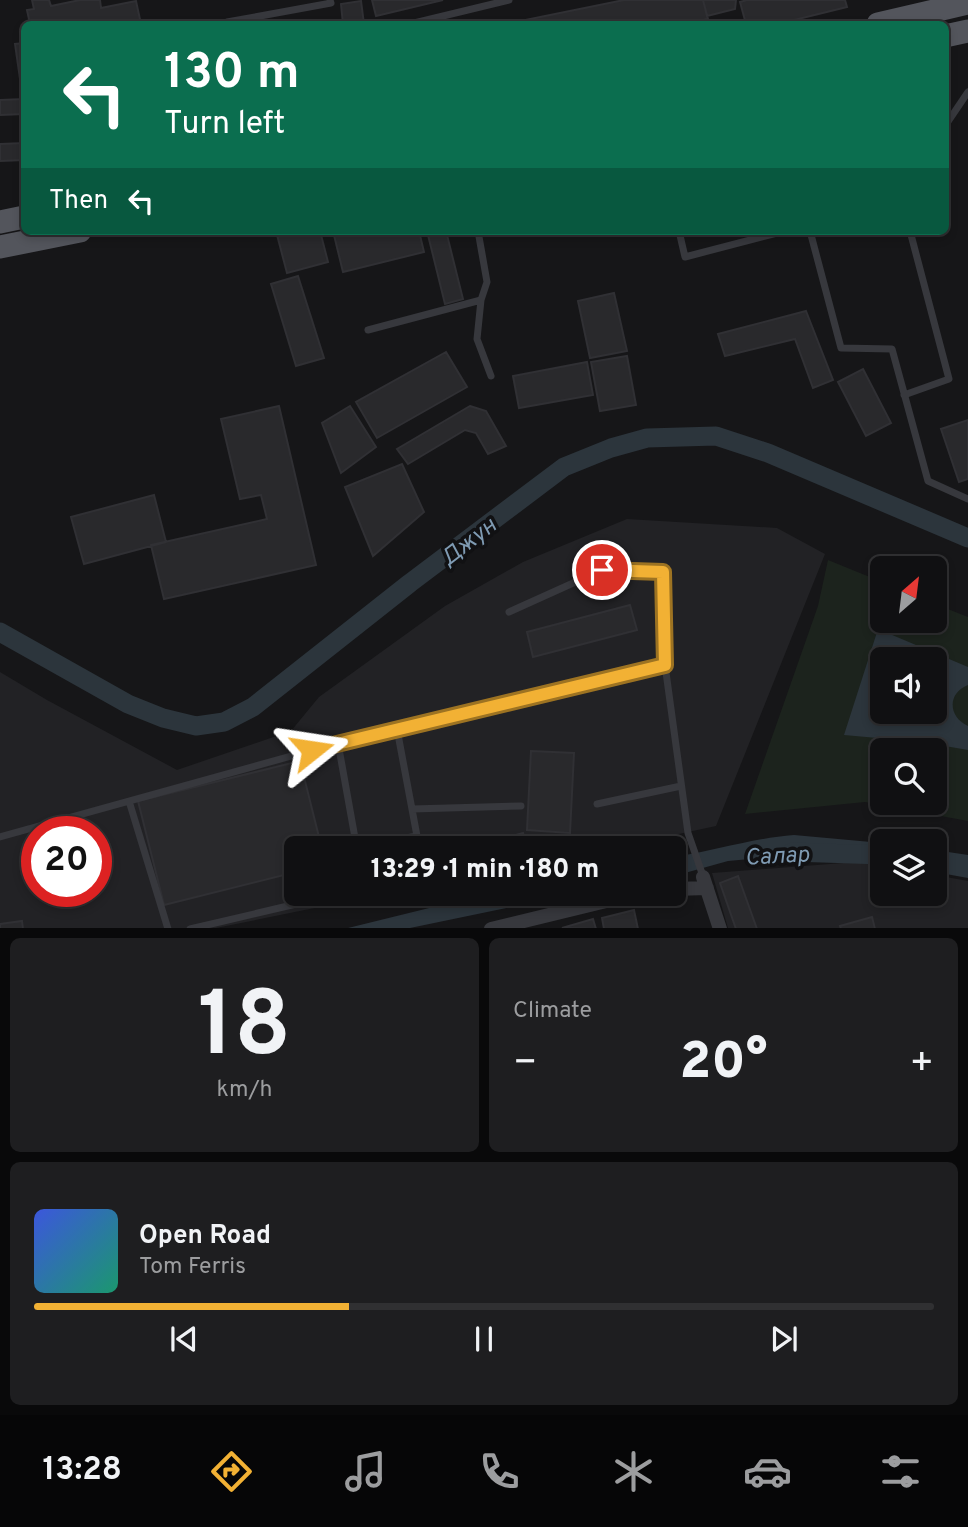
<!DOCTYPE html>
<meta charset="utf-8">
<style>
body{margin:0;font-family:Overpass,sans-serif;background:#1e1e20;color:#f1f3f6;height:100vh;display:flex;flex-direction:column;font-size:26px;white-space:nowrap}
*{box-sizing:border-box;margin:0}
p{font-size:23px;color:#9c9d9f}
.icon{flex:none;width:38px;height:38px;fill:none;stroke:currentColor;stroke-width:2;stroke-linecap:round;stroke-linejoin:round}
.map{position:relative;height:928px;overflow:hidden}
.panel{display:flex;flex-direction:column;gap:10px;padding:10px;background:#09090a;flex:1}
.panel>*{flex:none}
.guide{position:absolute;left:21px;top:21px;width:928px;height:214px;border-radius:10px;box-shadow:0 4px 10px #0003,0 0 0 2px #303032;background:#0b6e4f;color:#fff;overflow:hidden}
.needle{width:46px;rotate:28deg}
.controls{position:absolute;left:870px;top:556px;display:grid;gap:14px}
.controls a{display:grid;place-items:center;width:77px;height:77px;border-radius:10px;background:#101012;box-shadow:0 4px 10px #0003,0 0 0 2px #303032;font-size:35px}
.speed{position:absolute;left:21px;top:816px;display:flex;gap:14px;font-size:35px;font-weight:700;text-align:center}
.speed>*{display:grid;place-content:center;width:91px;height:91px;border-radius:50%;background:#101012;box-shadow:0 4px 10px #0003,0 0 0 2px #303032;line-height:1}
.speed .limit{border:10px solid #d22;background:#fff;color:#111}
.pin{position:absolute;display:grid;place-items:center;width:60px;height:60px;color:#fff;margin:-30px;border:4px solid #fff;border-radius:50%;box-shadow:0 2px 7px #0007}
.me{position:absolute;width:77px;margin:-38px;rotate:75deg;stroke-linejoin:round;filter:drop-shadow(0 0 5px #0008)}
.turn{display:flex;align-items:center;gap:24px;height:147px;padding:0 28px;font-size:32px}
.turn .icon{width:91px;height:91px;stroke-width:2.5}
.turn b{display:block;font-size:49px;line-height:60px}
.then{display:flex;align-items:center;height:66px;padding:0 28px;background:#0003;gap:14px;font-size:26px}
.big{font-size:52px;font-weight:800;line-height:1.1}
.panel .tile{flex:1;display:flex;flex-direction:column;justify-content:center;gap:10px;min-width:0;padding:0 24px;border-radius:10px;background:#1e1e20}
.panel .dial{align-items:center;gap:0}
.dial b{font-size:91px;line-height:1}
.song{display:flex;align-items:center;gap:21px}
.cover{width:84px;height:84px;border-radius:10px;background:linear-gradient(135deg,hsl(230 70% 55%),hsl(160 70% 35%))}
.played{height:7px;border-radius:4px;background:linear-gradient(90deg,#f2b134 35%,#303032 35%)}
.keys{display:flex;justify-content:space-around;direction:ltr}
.heat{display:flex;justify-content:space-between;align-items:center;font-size:38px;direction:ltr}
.panel .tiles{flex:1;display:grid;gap:10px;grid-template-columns:1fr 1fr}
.tile:last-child{grid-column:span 2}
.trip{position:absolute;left:284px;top:836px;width:402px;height:70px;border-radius:10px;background:#101012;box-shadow:0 4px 10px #0003,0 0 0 2px #303032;font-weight:800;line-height:70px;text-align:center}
.tab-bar{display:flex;height:112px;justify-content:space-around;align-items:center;background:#060607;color:#9c9d9f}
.tab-bar .icon{width:49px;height:49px}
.tab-bar .active{color:#f2b134}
.tab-bar b{font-size:32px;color:#f1f3f6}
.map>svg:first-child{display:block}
</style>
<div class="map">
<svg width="968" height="929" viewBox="0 0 968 929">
<rect width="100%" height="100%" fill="#161618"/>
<path fill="#222225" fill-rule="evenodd" d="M627 519 777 528 825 554 716 826 609 849H296V894H384L216 928H0V672L47 700 177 770 291 731 319 697 445 606 523 562ZM37 831H96V891H37Z
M856 862 882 866V894H934L935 875 968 881V928H728L712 873Z"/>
<path fill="#1c231d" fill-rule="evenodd" d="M828 560 882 582V621H934L935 604 968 617V821L865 802 745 814 818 606ZM882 660H934V712H882ZM882 751H934V803H882Z"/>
<path fill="#2c353c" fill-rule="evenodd" d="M878 629 968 667V685C947 693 948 717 968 726V750L922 742 844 735ZM882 660H934V712H882Z
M794 835 882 843V863L824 852 728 861 674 876V857C714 851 754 838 794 835Z
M935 850 968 855V878L935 872Z
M486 894H574L410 928H348Z"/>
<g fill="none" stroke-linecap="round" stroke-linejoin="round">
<path stroke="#2c353c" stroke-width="19" d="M0 632 128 704 163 718 196 726 224 722 253 707 410 583 564 467 611 448 647 438 716 436 768 453 968 538
M792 852 882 855"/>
</g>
<path fill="#29292c" stroke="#303034" stroke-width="2" d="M32 0H49L51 6 80 0H100L101 8 136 1 141 24H30L27 10 34 9Z
M372 0H443L376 16Z
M624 0H703L708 19 681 24H506Z
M703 0H736L735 9 707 16Z
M747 0H845L847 7 778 24H746L740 2Z
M361 1 364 24H343L341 4Z
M24 43V85L21 86 15 44Z
M24 99V114L0 115V100Z
M24 143V160L0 161V144Z
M276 231H320L328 262 287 273Z
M333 231H419L424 252 343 272Z
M427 231H446L463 299 445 304Z
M298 276 324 358 296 366 271 284Z
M614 293 627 351 590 358 578 301Z
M806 311 833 380 813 388 795 339 725 356 718 334Z
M446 352 467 387 377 438 356 402Z
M627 356 636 405 600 411 591 362Z
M587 362 593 395 519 408 513 376Z
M863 369 891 423 866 436 838 382Z
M279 406 316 565 164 599 151 545 267 519 261 495 240 499 221 419Z
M350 406 376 447 341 473 322 423Z
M470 406 486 411 506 446 488 454 476 433 465 430 408 464 397 449Z
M968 420V479L959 482 941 429Z
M402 464 424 512 373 556 345 487Z
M154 495 166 542 84 564 71 517Z
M630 605 637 630 533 657 527 632Z
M531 751 574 753 570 833 527 830Z
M300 761 322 849H296V872L164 905 138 801Z
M523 833 527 849H465Z
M738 876 757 929H736L720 883Z
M634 910 638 929H604L602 918Z
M872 917 875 929H841L840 926Z
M593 919 596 929 562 928Z
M22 921 23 929H0V924Z"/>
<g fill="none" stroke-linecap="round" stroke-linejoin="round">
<path stroke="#37383d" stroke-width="7" d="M227 24V22L331 3 330 0
M410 24 509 0
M945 126 968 92
M478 231 487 282 481 300 477 339 491 376
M679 231 685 257 785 231
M810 231 841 348 892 349 928 481 968 499
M368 330 481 300
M904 395 949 379 910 231
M665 665 688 833 703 876
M338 743 665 665 663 572 602 570 509 612
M129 801 168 929
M597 804 681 786
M412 809 521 806
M0 837 338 743 357 849
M357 847 417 836 397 729
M190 929 339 894"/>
<path stroke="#37383d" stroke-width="14" d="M703 877 720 929
M674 889 707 888
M491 929 635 894"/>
<path stroke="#53555c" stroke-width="23" d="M878 24 968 3
M945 36 968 31
M0 222 24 217
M0 247 80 231"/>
</g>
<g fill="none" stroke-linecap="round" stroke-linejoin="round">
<g stroke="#9d7322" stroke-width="18">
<path id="route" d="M312 750 665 665 663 572 602 570"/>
</g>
<use href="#route" stroke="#f2b134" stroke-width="12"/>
</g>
<g text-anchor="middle" stroke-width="7" stroke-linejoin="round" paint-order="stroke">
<g font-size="23" font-style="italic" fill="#7f9bb3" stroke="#111113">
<text transform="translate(468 541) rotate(-38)" y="8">Джун</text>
<text transform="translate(777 855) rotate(-3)" y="8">Салар</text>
</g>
</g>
</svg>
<div class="controls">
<a><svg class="needle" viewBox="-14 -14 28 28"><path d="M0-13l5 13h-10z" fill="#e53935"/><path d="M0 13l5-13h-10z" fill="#9c9d9f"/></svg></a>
<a><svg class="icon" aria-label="sound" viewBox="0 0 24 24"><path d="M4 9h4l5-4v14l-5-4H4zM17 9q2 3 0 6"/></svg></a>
<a><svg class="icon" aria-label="search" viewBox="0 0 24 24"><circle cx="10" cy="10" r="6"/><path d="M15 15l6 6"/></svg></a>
<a><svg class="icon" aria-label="layers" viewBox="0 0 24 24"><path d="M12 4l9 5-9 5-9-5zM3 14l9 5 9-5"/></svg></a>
</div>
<div class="speed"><div class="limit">20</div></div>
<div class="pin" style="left:602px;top:570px;background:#d93025"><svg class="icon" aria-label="arrive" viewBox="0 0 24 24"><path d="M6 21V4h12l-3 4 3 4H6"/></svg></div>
<svg class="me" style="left:312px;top:750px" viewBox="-20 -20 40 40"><path d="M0-17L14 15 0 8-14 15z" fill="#f2b134" stroke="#fff" stroke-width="4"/></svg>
<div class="trip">13:29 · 1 min · 180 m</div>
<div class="guide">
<div class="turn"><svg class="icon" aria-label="left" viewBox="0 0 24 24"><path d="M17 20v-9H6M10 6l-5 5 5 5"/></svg><div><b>130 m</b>Turn left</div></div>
<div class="then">Then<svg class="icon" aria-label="left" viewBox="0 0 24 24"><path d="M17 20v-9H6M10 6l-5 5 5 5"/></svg></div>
</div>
</div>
<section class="panel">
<div class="tiles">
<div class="tile dial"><b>18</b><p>km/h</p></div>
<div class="tile"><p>Climate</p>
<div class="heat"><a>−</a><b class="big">20°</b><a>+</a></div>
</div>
<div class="tile">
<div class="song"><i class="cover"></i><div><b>Open Road</b><p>Tom Ferris</p></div></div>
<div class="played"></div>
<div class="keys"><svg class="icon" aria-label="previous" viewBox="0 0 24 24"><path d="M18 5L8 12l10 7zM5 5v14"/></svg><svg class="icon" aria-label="pause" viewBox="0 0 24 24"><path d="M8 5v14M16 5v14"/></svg><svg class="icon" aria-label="next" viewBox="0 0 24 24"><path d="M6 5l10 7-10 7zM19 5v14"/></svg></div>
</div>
</div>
</section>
<nav class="tab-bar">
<b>13:28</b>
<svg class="icon active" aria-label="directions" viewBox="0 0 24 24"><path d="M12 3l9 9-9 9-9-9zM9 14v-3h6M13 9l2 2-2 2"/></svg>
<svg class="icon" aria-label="music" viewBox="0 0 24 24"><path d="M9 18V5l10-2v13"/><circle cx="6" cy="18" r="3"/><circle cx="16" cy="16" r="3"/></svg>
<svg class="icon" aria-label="phone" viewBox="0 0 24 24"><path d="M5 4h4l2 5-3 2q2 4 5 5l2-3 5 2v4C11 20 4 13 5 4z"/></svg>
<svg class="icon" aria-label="climate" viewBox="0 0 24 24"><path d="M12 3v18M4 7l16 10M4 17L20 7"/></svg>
<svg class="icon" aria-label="car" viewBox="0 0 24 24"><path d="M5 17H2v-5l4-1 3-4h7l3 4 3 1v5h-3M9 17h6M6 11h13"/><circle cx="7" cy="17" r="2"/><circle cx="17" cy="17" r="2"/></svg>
<svg class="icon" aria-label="filters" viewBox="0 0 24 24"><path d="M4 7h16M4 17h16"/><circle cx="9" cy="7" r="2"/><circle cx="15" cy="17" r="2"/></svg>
</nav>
